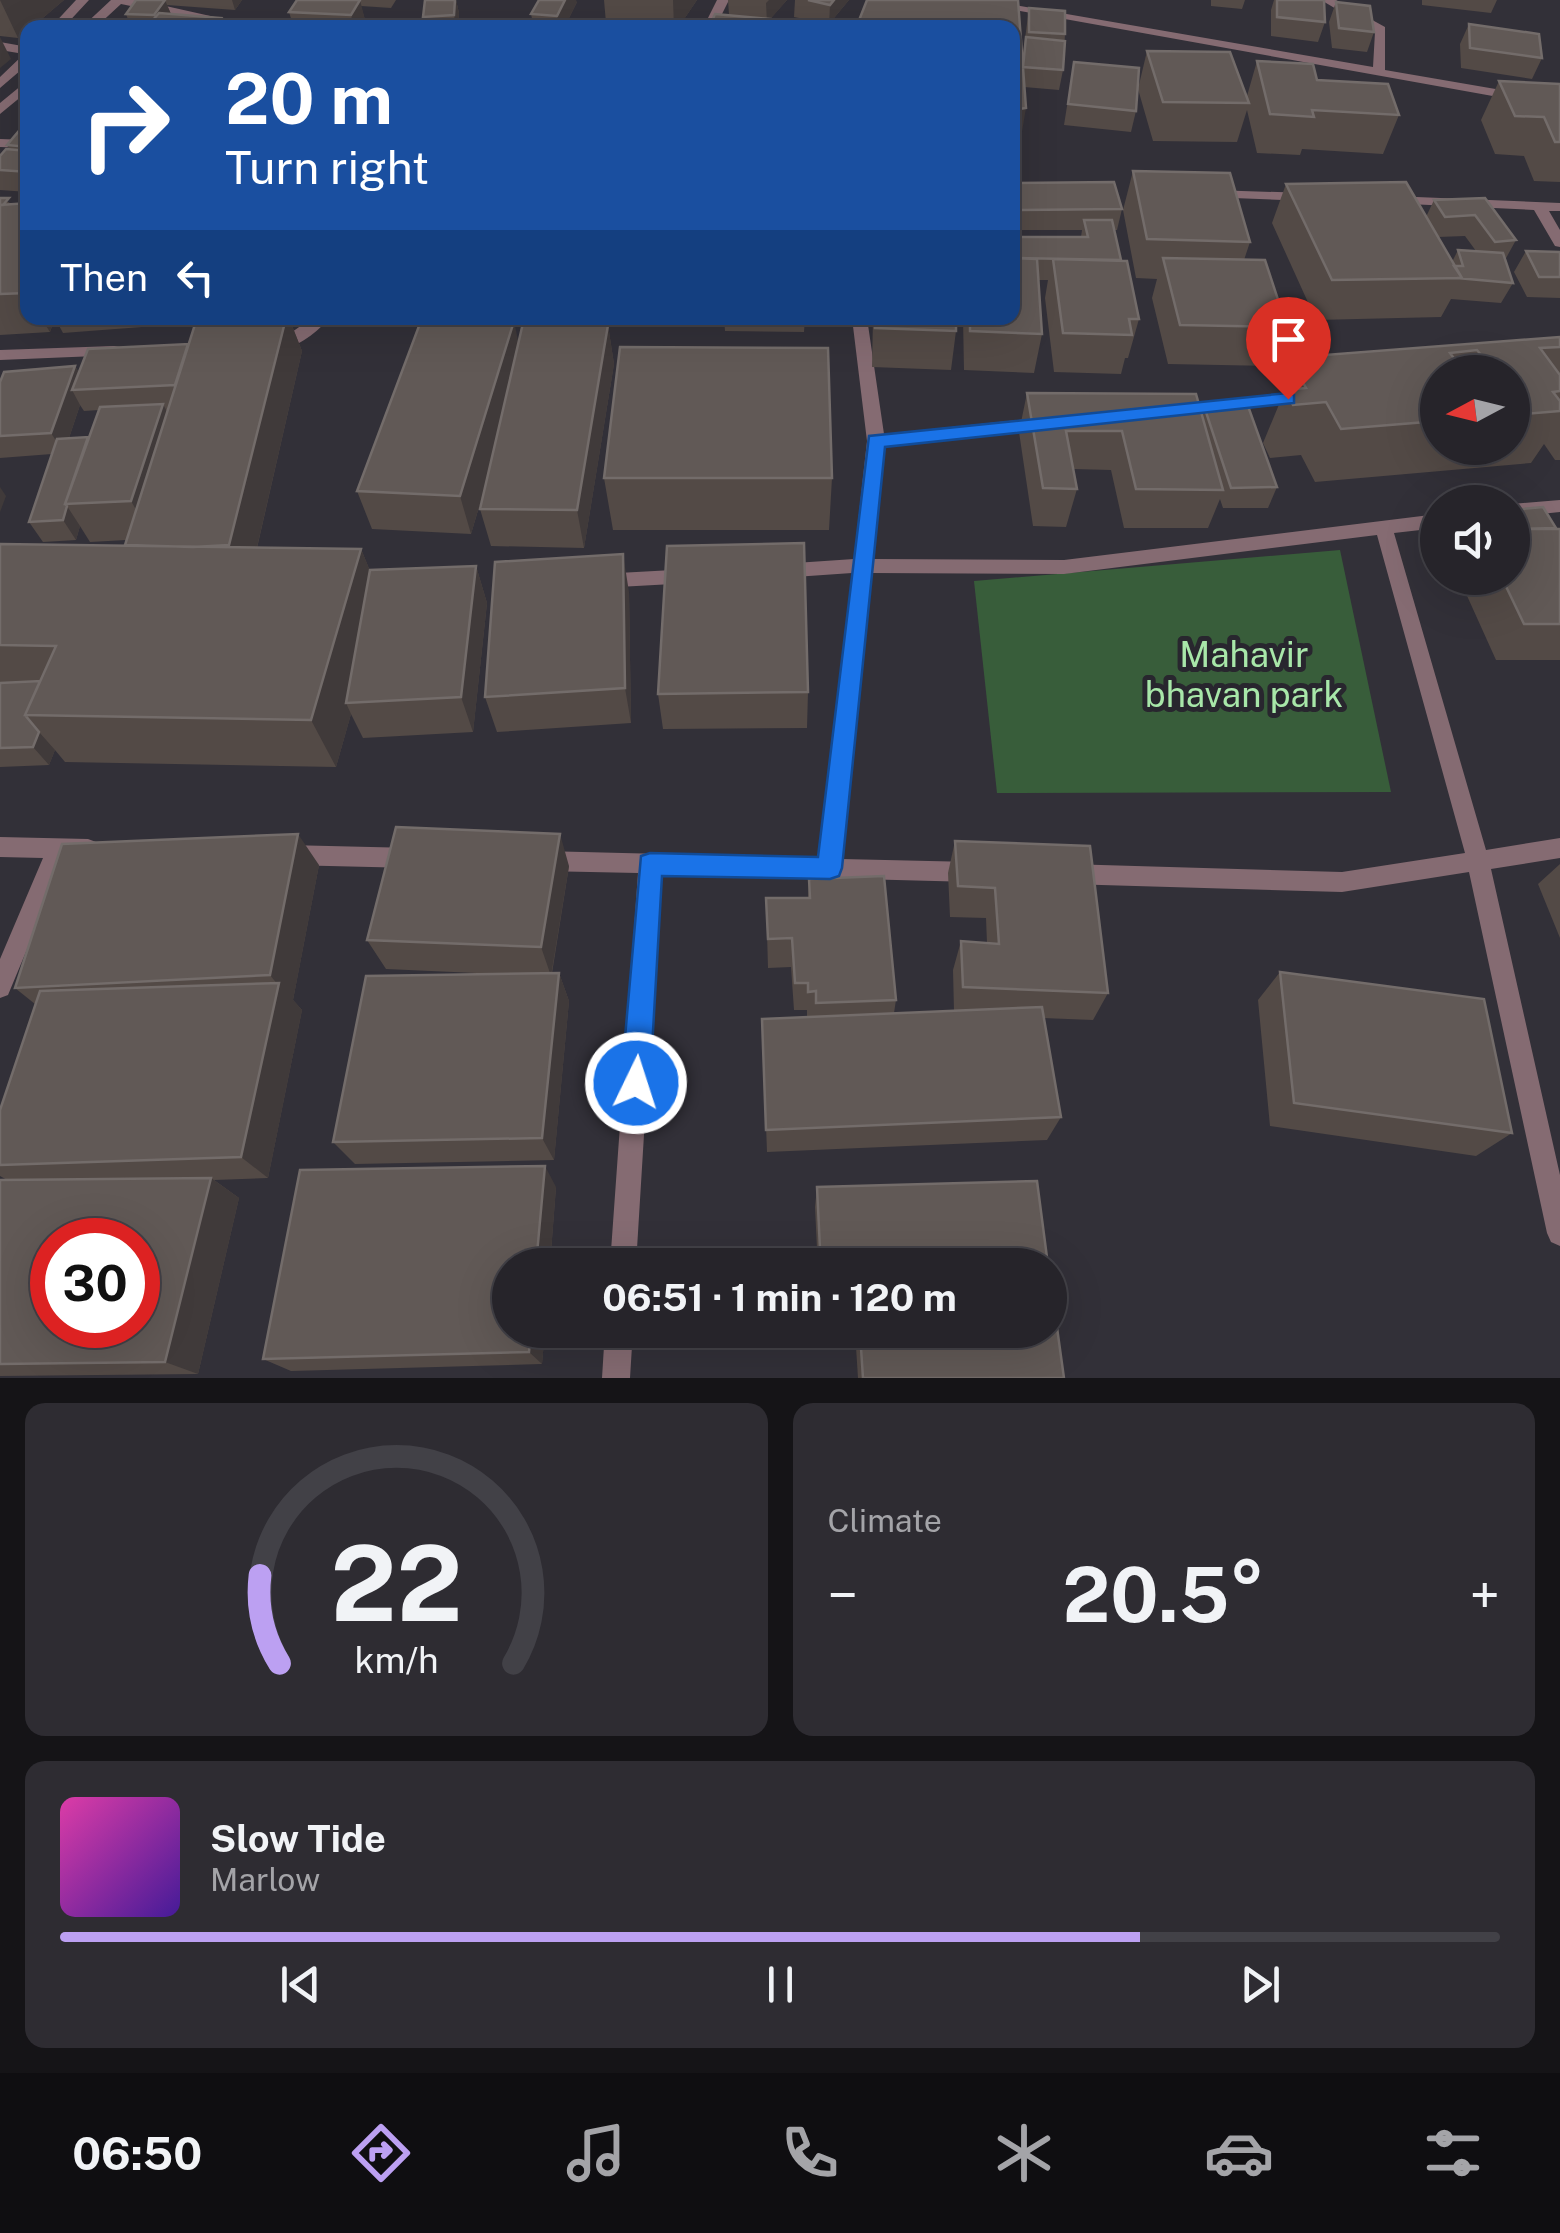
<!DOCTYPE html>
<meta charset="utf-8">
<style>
body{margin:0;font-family:"Public Sans",sans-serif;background:#2e2c32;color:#f1f3f6;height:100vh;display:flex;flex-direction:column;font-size:38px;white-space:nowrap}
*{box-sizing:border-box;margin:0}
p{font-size:32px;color:#a4a4a8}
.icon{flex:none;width:55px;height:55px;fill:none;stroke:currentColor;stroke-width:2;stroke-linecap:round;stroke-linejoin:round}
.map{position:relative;height:1378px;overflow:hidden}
.sheet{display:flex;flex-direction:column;gap:25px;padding:25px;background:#151417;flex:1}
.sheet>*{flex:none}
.top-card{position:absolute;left:20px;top:20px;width:1000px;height:305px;border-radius:20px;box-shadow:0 10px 40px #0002,0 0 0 2px #424147;background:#1a4fa0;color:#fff;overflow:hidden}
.needle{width:65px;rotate:263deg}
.fabs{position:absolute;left:1420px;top:355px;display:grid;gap:20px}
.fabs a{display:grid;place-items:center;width:110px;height:110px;border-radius:50%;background:#26242a;box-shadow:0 10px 40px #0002,0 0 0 2px #424147;font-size:50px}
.speed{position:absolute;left:30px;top:1218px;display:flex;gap:20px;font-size:50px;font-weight:700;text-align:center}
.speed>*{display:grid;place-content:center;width:130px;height:130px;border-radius:50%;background:#26242a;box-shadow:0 10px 40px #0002,0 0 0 2px #424147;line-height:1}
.speed .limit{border:15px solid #d22;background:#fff;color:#111}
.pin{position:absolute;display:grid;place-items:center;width:85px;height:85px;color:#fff;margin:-102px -42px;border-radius:50% 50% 50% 0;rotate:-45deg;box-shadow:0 0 10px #0007}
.pin .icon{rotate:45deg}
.me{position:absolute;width:110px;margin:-55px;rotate:4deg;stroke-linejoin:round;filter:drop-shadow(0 0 8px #0008)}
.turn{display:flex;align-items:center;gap:35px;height:210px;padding:0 40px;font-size:45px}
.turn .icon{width:130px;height:130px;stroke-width:2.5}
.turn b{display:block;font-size:70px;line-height:85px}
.then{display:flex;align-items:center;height:95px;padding:0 40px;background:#0003;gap:20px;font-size:38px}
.big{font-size:75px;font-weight:700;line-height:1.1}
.sheet .tile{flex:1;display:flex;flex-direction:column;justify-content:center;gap:15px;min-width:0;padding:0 35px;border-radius:20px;background:#2e2c32}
.sheet .dial{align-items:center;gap:0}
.dial svg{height:260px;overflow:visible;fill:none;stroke:#424147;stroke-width:7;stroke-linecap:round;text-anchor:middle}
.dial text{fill:#f1f3f6;stroke:none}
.song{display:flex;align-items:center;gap:30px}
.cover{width:120px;height:120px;border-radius:15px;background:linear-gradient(135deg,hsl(320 70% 55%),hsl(260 70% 35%))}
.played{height:10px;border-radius:5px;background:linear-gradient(90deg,#bca0f2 75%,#424147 75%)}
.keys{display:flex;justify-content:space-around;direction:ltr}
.heat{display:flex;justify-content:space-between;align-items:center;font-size:55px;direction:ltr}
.sheet .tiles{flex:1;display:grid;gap:25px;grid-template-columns:1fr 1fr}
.tile:last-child{grid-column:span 2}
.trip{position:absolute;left:492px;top:1248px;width:575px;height:100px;border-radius:50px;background:#26242a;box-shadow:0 10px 40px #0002,0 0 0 2px #424147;font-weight:700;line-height:100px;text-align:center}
.menu{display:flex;height:160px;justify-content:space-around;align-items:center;background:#0f0e11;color:#a4a4a8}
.menu .icon{width:70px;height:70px}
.menu .on{color:#bca0f2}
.menu b{font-size:45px;color:#f1f3f6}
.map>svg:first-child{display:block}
</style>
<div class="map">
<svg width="1560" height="1378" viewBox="0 0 1560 1378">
<rect width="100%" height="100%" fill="#323038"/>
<path fill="#385d3a" d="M1340 550 1391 792 997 793 974 581Z"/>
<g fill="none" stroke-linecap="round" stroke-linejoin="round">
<path fill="#856b72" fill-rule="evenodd" d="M76 0H89L63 28H50Z
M111 0H139L264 28H238L121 4 95 28H81Z
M717 0H729L715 28H703Z
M959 0H986L1373 67 1375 32 1321 0H1336L1385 27V70L1560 100V108Z
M0 42 28 47V64L0 88V77L24 54 0 50Z
M28 80V91L0 114V103Z
M0 139 28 140V148L0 147Z
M1212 190 1308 193 1315 197 1308 201 1207 197V191Z
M1392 196 1560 203V211H1549L1560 230V247L1555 246 1534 210 1387 203 1385 200Z
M312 318H330C315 334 286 359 265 344L267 340 282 339Z
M852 318H867L884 434 1048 417 1056 423 1048 429 884 446 873 559 1064 560 1438 514V528L1394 533 1486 850 1560 838V858L1491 869 1560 1175V1246L1551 1242 1547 1233 1469 872 1342 892 1067 884 1059 881 1056 874 1059 867 1067 864 1342 872 1465 853 1377 535 1064 574 871 573 842 859 973 862 981 865 984 872 981 879 973 882 660 874 636 1265H610L638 873 542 871 534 868 531 861 534 854 542 851 820 858 852 573 780 578 771 571 780 564 854 559 867 441Z
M114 346 120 347V355L0 360V350Z
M1306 391 1314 397 1312 401 1191 415 1183 409 1191 403Z
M1560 500V512L1512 517V504Z
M691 569 700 576 691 583 600 588 591 581 600 574Z
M0 837 88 839 96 842 99 849 96 856 65 858 8 995 0 998V959L43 858 0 857Z
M287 845 413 848 421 851 424 858 421 865 413 868 287 865 279 862 276 855 279 848Z
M605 1330H633L630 1378H602Z"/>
</g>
<path fill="#534a46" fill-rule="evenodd" d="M0 0H64L31 28H28V30L18 38 0 36Z
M136 0H242L235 10 167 5 171 14 221 18 224 28H131L126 14Z
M297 0H396L391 8 361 6 365 20 362 26 402 28H256L293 25 289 12Z
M425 0H456L459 13 458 28H426L423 17Z
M604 0H697L678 28H638L606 23Z
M728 0H787L770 19 729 15Z
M795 0H849L829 24 794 17Z
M1211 0H1245L1242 9 1211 6Z
M1274 0H1324L1325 22 1318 42 1271 36V10Z
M1422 0H1497L1491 13 1422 5Z
M577 2 564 28H534L531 14Z
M1336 2 1374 32 1367 52 1332 48 1329 22Z
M1029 8 1065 34 1063 70 1059 90 1024 87 1017 161 1022 62Z
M1469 24 1542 58 1532 79 1461 68 1460 44Z
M1147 51 1247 96 1257 61 1317 80 1399 115 1383 154 1302 149 1300 155 1257 153 1247 110 1237 142 1153 141 1138 89Z
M1074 62 1136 111 1131 132 1064 125Z
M1499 81 1560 84V182L1534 181 1524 156 1495 154 1481 120Z
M28 126V192L0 190V156L9 149 7 145Z
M1133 171 1250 242 1244 260 1287 327 1272 366 1168 364 1152 298 1157 279 1136 278 1123 210Z
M1015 183 1122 209 1117 230H1114L1121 261 1139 319 1128 358H1125L1121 374 1054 372 1045 298 1048 280H1038L1042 334 1034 373 964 370 963 318H1012V237H1081L1082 230H1018L1012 208Z
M1286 184 1426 217 1434 200 1485 198 1516 240 1505 260 1513 283 1501 303 1451 299 1441 317 1316 320 1272 223ZM1465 236 1476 251 1458 250 1452 262 1438 237Z
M0 198 12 204 28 203V318H145L142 327 63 333 55 318 50 332 0 335Z
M1526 251 1560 252V298L1527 297 1514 272Z
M155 318H289L302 351 257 548 361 549 370 571 476 566 487 603 473 732 363 738 351 714 336 767 65 762 55 750 49 765 0 767V544L125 545 126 540 90 542 80 526 76 540 43 542 29 522 52 454 0 458V382L75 366 79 373 188 344 197 318 157 320ZM80 405 84 411 99 410 89 438H69Z
M528 318H603L602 325H608L614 364 584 548 491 546 480 509 485 487 471 534 372 529 357 491 519 343 529 323Z
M724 318H805L804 332 725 331Z
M873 318H956V331L951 370 872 367Z
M1560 337V460H1555L1544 444 1531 463 1315 482 1301 455 1270 458 1263 443 1285 390H1287L1296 370 1306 369 1311 356ZM1438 372H1512V448H1438Z
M1027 393 1202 413 1204 406 1277 487 1268 508H1223L1220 499 1208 528H1124L1111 470 1073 469 1077 489 1066 527 1033 526 1019 432Z
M604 478H832L829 530H613Z
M1556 529H1560V660H1496L1459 578H1512Z
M629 592 631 723 497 732 485 697Z
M808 692 807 728 663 729 658 694Z
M955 841 1108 993 1093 1020 1043 1018 1061 1117 1047 1140 767 1152 762 1019 807 1017V1010H794L791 967 768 968 766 898H808L809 879 896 1000 894 1013 954 1011 953 970 961 941 987 943 986 918 950 917 948 873Z
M1560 864V938L1538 884Z
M319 865 293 1000 302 1010 268 1178 214 1180 239 1198 198 1374 0 1376V1180H7L0 1176V1110L35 1004 15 988Z
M569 866 552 973H559L569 1001 554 1160 355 1164 333 1142 498 974 386 969 367 940Z
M1280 972 1512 1133 1476 1156 1270 1126 1258 1000Z
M556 1187 550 1265H510V1330H545L542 1364 291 1371 263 1359Z
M817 1187 1048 1265 817 1249 815 1207Z
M1050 1330 1064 1378H858L856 1347 749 1350 747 1337Z"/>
<path fill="#403a3a" d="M0 0H64L31 28H28V30L18 38Z
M165 0 173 19 159 28 154 15Z
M232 0H242L235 10Z
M360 0 365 20 360 28H354L351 15Z
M455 0H456L459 13 458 28H456L454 15Z
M565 0H576L577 2 564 28H558L557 16Z
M673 0H697L678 28H674Z
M769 0H787L767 23 766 3Z
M834 0H849L829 24 830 5Z
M221 18 224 28H213Z
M0 37 11 59 0 68Z
M1026 108 1017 161 1012 162V110Z
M41 318H54L50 332Z
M137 318H145L142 327Z
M286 318H289L302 351 249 582 229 545Z
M514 321 522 360 471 534 460 496Z
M608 325 614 364 584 548 577 510Z
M75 366 87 387 72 390 80 405 64 453 51 433Z
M163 404 183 443 153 539 131 501Z
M0 487 6 496 0 512Z
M67 506 80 526 76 540 63 520Z
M361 549 382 600 346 703 351 714 336 767 311 720Z
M623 554 629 592 631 723 625 688Z
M476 566 487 603 473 732 461 697Z
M39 732 55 750 49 765 33 747Z
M298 834 319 865 293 1000 302 1010 268 1178 241 1157 278 985 270 975Z
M560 834 569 866 551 976 541 947Z
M559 973 569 1001 554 1160 542 1138Z
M545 1166 556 1187 550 1265H536Z
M211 1178 239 1198 198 1374 165 1362Z
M531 1330H545L542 1364 529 1352Z"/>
<path fill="#615956" stroke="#736c6a" stroke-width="2.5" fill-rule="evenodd" d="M136 0H165L154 15 126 14Z
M297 0H360L351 15 289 12Z
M425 0H455L454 15 423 17Z
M539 0H565L557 16 531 14Z
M808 0H834L830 5Z
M867 0H1018L1026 108 1012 110V28H856Z
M1277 0H1324L1325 22 1277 17Z
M1336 2 1370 6 1374 32 1339 28Z
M1029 8 1065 11V34L1029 32Z
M159 13 221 18 213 28H146Z
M715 14 815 23 813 28H709Z
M258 24 297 25 296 28H256Z
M334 24 402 28H332Z
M1469 24 1539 34 1542 58 1470 48Z
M1026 37 1065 41 1063 70 1023 67Z
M1147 51 1230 52 1249 103 1163 102Z
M1257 61 1313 64 1317 80 1388 84 1399 115 1312 110 1314 117 1270 114Z
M1074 62 1139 68 1136 111 1068 104Z
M1499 81 1560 84V142H1555L1544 117 1515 116Z
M23 126H28V147L7 145Z
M6 149 28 151V172L0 170V156Z
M1133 171 1230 173 1250 242 1147 239Z
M1114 182 1122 209 1021 210 1015 183Z
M1406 182 1462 278 1332 280 1286 184Z
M0 198H9L3 205H0Z
M1485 198 1516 240 1495 242 1475 215 1445 217 1434 200Z
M28 203V291L27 293 0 294V205Z
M1084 220H1112L1121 260 1012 258V237H1088Z
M1458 250 1503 253 1513 283 1457 278H1462L1454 266H1463Z
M1526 251 1560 252V277H1539Z
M1012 258 1037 259 1042 334 970 331V318H1012Z
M1163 258 1265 260 1287 327 1180 325Z
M1053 259 1127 261 1139 319H1129L1132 335 1063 333Z
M197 318H286L229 545 193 547 125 545Z
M422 318 514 321 460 496 357 491Z
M875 318H956V331L875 328Z
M523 323 608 325 577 510 480 509Z
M1560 337V347L1540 348 1560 375V391L1553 392 1560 401V411L1512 415V372H1481L1473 363 1486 361 1477 350 1450 353 1464 372H1438V421L1341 429 1326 402 1293 405 1285 390 1306 388 1296 370 1317 368 1311 356Z
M188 344 175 385 72 390 88 349Z
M620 347 828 348 832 478H604Z
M75 366 51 433 0 436V382L4 372Z
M1027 393 1196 394 1223 490 1136 489 1122 431H1066L1077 489 1043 488Z
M163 404 131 501 65 504 100 407Z
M1204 406H1248L1277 487 1231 488Z
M88 437 65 504 67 506 63 520 29 522 57 439Z
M1543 507 1556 528 1512 529V510Z
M1512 529H1560V624H1524L1502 578H1512Z
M804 543 808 692 658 694 667 546Z
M0 544 361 549 311 720 25 715 56 646 0 645Z
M623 554 625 688 485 697 495 562Z
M476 566 461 697 346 703 370 570Z
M40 681 25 715 39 732 33 747 0 748V683Z
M396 827 560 834 541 947 367 940Z
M298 834 270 975 15 988 62 844Z
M955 841 1090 846 1108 993 963 987 961 941 999 944 995 888 958 886Z
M884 876 896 1000 816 1003V991L808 992V983H795L792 938 768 939 766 898H810L809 879Z
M1280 972 1484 999 1512 1133 1294 1103Z
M559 973 542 1138 333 1142 366 976Z
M279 983 241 1157 0 1165V1110L40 991Z
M1042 1007 1061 1117 766 1130 762 1019Z
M545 1166 536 1265H510V1330H531L529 1352 263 1359 300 1170Z
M211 1178 165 1362 0 1364V1180ZM52 1240H138V1325H52Z
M1037 1181 1048 1265H746V1251L820 1249 817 1187Z
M1050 1277 1064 1378H863L860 1333 747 1337V1330H1050Z"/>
<path fill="#1a73e8" stroke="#114b97" stroke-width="2.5" d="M1288 393 1294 395V403L885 447 842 868 839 876 830 879 662 876 650 1083 645 1093 636 1097 626 1093 621 1083 641 856 650 853 818 857 869 436Z"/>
<g text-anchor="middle" stroke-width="10" stroke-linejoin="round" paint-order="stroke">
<g font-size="35" fill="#a8e7a9" stroke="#28262e">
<text x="1244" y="667">Mahavir<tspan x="1244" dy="40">bhavan park</tspan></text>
</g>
</g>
</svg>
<div class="fabs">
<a><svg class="needle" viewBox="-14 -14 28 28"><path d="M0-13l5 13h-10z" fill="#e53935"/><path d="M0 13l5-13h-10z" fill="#a4a4a8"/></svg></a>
<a><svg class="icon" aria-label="sound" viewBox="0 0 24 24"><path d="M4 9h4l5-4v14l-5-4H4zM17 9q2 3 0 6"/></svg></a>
</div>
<div class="speed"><div class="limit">30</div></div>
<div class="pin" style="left:1288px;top:399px;background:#d93025"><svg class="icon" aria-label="arrive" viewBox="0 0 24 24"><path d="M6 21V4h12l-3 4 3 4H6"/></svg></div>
<svg class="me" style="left:636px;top:1083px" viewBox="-20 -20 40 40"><circle r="17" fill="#1a73e8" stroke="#fff" stroke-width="3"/><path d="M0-11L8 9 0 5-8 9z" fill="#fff"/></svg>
<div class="trip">06:51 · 1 min · 120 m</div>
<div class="top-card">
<div class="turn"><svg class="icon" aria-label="right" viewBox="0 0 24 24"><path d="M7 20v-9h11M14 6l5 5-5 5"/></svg><div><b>20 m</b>Turn right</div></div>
<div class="then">Then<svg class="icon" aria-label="left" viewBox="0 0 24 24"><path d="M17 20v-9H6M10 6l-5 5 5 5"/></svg></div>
</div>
</div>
<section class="sheet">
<div class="tiles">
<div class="tile dial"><svg viewBox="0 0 100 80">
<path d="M14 69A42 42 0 1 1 86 69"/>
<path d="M14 69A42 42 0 0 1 8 42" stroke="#bca0f2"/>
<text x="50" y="56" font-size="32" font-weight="700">22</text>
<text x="50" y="72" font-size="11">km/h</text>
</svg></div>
<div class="tile"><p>Climate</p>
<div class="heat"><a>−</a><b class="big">20.5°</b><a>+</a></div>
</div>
<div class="tile">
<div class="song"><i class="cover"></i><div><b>Slow Tide</b><p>Marlow</p></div></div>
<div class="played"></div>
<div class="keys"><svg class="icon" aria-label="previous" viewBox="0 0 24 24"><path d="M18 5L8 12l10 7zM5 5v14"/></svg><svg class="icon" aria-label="pause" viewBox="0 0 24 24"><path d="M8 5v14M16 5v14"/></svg><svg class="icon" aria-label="next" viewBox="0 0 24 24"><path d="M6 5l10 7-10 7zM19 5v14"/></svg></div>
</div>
</div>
</section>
<nav class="menu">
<b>06:50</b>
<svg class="icon on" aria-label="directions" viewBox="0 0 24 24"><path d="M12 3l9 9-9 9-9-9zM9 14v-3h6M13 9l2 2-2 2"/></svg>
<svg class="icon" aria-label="music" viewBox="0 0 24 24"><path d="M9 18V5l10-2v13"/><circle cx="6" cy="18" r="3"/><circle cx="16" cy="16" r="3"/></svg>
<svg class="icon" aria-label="phone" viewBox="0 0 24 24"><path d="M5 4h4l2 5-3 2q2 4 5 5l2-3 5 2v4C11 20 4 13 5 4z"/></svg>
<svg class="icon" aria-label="climate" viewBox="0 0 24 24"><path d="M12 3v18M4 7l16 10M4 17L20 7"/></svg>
<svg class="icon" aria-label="car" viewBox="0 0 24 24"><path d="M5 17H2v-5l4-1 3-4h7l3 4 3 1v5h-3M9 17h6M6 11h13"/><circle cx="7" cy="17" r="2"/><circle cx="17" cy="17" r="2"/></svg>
<svg class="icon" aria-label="filters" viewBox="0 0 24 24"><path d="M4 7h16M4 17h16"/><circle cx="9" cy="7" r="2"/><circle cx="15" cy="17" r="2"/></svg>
</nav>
